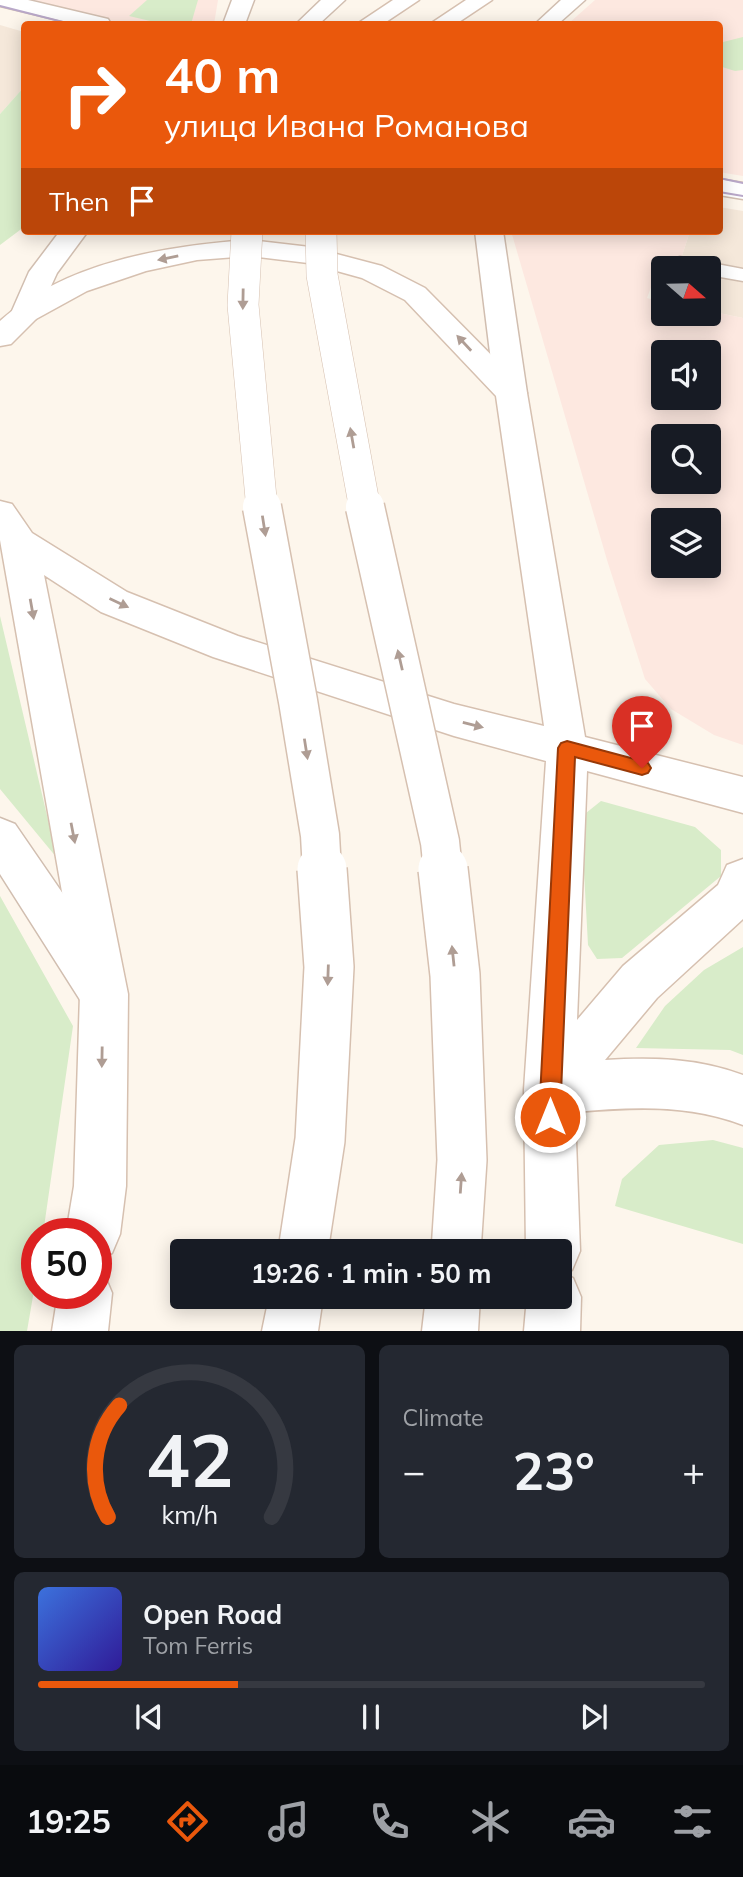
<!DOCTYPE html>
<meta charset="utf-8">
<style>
body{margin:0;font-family:Mulish,sans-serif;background:#242831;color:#f1f3f6;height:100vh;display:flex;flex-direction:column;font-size:26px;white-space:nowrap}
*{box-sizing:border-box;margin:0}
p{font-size:23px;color:#9ea1a6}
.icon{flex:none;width:38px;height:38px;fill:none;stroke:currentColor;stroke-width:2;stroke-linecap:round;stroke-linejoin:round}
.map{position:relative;height:1331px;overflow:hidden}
.details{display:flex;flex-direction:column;gap:14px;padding:14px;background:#0d0f14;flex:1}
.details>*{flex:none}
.top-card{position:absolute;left:21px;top:21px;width:702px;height:214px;border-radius:7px;box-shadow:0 4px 18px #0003;background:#ea580c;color:#fff;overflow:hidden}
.needle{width:46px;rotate:110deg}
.tools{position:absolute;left:651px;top:256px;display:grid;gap:14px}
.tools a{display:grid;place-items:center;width:70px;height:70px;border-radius:7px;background:#171b24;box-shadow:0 4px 18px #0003;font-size:35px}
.speed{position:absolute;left:21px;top:1218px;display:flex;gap:14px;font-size:35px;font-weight:700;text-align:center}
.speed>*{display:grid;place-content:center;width:91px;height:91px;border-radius:50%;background:#171b24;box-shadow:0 4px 18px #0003;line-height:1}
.speed .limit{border:10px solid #d22;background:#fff;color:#111}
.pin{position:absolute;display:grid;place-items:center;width:60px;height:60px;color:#fff;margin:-72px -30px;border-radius:50% 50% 50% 0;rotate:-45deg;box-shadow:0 0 7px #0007}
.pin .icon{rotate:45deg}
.me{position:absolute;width:77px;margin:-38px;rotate:0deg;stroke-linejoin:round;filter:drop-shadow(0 0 5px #0008)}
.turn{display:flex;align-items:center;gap:24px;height:147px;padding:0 28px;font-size:32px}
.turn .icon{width:91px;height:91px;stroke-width:2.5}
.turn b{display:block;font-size:49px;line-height:60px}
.then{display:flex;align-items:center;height:66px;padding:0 28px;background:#0003;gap:14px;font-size:26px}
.big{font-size:52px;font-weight:700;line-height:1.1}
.details .widget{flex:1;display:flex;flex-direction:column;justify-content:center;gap:10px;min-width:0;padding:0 24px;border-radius:10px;background:#242831}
.details .dial{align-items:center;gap:0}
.dial svg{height:182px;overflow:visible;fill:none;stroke:#363941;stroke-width:7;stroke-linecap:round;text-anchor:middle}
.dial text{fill:#f1f3f6;stroke:none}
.song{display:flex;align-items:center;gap:21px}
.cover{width:84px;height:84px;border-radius:10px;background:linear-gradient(135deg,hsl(220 70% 55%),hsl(250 70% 35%))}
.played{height:7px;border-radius:4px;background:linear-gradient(90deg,#ea580c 30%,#363941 30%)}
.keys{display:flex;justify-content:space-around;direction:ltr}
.heat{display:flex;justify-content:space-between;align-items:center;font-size:38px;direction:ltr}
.details .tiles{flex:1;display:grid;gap:14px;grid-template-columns:1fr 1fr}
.widget:last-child{grid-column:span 2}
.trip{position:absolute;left:170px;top:1239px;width:402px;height:70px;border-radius:7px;background:#171b24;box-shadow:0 4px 18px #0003;font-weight:700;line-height:70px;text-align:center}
.menu{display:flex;height:112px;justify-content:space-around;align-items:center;background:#090b0e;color:#9ea1a6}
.menu .icon{width:49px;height:49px}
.menu .current{color:#ea580c}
.menu b{font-size:32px;color:#f1f3f6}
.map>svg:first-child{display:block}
</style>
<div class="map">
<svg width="743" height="1331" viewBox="0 0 743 1331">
<rect width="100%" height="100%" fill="#fdf6ec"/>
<path fill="#f5e8da" d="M0 25 24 32V87L0 114Z
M719 207 743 211V318L709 311V268H678L690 231H719Z"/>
<path fill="#fde8e0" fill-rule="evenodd" d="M23 0H218L214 24H118Z
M595 0H743V176L719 172V24H568Z
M511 231H690L678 268H663V284L653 282 647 298 663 302V313H709V311L743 318V745L714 735 671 709 645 679 607 560ZM663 352H709V397H663ZM663 436H709V481H663ZM663 520H709V565H663Z"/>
<path fill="#d8ecc9" d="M147 0H198L191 24H163L129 16Z
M743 37V70L735 71 719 66V43Z
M24 87V227L0 245V114Z
M0 616 57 858 0 789Z
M601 801 695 827 721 850V876L622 958 597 959 588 945 581 817Z
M0 896 73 1026 43 1234H37V1273L27 1331H0Z
M743 947V1055L730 1050 636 1048 665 1006 704 970Z
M713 1140 743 1148V1244L615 1206 622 1179 659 1145Z"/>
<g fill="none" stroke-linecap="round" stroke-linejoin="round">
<g stroke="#d1beb0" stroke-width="3">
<path id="service" d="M680 257 743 269V281L709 275V268L673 267 670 263 673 259Z"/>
</g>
<g stroke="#d1beb0" stroke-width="3">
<path id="minor" d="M0 0H28L108 19 111 24H75L0 6Z
M321 0H345L319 24H296Z
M719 179 743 183V199L719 195Z
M0 818 15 824 116 971 122 987 116 1003 99 1009 82 1003 0 874Z"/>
</g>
<g stroke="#d1beb0" stroke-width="3">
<path id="tertiary" d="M232 0H254L245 24H223Z
M561 0H585L558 24H535Z
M60 231H88L57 273 36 319 26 322 16 319 11 313 29 272Z
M475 231H503L527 393 522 400 511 403 500 400 495 393Z"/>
</g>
<g stroke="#d6c0b0" stroke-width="3">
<path id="secondary" d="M393 0H419L383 24H357Z
M466 0H492L456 24H430Z
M249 240 310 247 382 266 425 288 522 386 527 393 585 737 743 777V813L587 771 577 1020 623 966 718 885 727 865 743 859V919L657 998 605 1060C653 1057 697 1058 743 1075V1125C687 1104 633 1107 575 1112L580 1251 572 1270 563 1273 573 1278 581 1297 580 1331H524L527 1297H560V1251H526L524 1090 546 761 454 736 213 657 101 612 44 575 128 994 126 1186 120 1234 112 1253 96 1259V1234H66L74 1186 80 994 0 540V501L12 504 32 533 127 592 238 636 454 704 544 726 496 396 405 300 362 278 308 263 249 256 197 260 146 271 87 291 36 319 11 344 0 346V321C65 262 165 246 249 240Z
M96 1270 104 1274 112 1293 108 1331H52L58 1293H96Z
M269 1297H323L318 1331H262Z
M426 1297H480L478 1331H422Z"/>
</g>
<use href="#service" fill="#fff" fill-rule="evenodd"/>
<use href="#minor" fill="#fff" fill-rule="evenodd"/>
<use href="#tertiary" fill="#fff" fill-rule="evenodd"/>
<use href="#secondary" fill="#fff" fill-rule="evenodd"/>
<path stroke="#b9a8c9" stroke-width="2" d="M0 6 71 24
M719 178 743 183
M719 192 743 196"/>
<g stroke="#d6c0b0" stroke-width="32" stroke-linecap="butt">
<path id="secondary-bridge-far2" d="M247 231 243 305 262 509
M321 231 322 275 365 509"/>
</g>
<g stroke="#d6c0b0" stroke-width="41" stroke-linecap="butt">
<path id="secondary-bridge-far1" d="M262 507 298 701 320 835 322 871
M365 507 440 842 443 871"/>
</g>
<g stroke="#d6c0b0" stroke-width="52" stroke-linecap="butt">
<path id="secondary-bridge" d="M443 869 455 975 462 1160 456 1251
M303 1251 320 1140 329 967 322 869"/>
</g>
<use href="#secondary-bridge-far2" stroke="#fff" stroke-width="31"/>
<use href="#secondary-bridge-far1" stroke="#fff" stroke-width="38"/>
<use href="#secondary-bridge" stroke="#fff" stroke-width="49"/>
</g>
<defs><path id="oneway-solid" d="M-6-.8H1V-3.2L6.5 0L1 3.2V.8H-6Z" transform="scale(1.75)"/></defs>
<g fill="#af9d94">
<use href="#oneway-solid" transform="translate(168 258) rotate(168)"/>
<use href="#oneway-solid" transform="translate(243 299) rotate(91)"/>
<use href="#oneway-solid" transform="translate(464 343) rotate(-133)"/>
<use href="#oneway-solid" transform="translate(352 438) rotate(-100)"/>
<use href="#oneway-solid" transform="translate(264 526) rotate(81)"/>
<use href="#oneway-solid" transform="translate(119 603) rotate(25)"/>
<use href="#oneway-solid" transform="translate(32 609) rotate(80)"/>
<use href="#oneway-solid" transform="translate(400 660) rotate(-103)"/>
<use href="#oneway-solid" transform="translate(473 725) rotate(14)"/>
<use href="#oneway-solid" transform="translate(306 749) rotate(81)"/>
<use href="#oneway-solid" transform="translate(73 833) rotate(79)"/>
<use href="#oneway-solid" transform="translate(453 956) rotate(-96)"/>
<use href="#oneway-solid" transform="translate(328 975) rotate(92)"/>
<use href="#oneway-solid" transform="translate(102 1057) rotate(91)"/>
<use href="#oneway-solid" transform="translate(461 1183) rotate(-86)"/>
</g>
<path fill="#ea580c" stroke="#983908" stroke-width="2" d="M567 741 642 761 648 763 651 768 648 773 642 775 575 757 560 1117 557 1124 550 1127 542 1124 539 1117 558 748 561 743Z"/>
</svg>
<div class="tools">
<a><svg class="needle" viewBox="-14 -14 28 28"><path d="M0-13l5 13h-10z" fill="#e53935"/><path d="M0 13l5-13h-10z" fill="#9ea1a6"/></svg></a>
<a><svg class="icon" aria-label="sound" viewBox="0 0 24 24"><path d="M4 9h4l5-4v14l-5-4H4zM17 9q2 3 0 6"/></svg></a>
<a><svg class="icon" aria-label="search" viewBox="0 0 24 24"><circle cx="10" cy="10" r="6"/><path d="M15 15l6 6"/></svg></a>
<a><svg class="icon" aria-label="layers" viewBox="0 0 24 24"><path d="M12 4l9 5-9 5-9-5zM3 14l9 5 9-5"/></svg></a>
</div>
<div class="speed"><div class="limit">50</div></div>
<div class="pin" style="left:642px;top:768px;background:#d93025"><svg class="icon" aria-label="arrive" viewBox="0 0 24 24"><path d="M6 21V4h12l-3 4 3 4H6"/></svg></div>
<svg class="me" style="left:550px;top:1117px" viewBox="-20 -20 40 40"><circle r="17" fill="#ea580c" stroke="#fff" stroke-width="3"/><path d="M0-11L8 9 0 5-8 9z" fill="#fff"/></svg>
<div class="trip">19:26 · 1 min · 50 m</div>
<div class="top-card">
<div class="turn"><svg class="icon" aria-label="right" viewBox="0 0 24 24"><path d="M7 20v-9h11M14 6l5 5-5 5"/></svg><div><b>40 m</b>улица Ивана Романова</div></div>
<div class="then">Then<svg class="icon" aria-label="arrive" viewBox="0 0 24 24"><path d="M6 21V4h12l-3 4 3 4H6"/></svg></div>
</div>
</div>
<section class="details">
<div class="tiles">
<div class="widget dial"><svg viewBox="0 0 100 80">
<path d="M14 69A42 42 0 1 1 86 69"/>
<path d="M14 69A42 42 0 0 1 19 20" stroke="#ea580c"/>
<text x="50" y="56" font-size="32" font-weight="700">42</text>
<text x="50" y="72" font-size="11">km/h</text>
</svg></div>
<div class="widget"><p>Climate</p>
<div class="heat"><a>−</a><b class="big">23°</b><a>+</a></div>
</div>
<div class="widget">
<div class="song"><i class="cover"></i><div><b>Open Road</b><p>Tom Ferris</p></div></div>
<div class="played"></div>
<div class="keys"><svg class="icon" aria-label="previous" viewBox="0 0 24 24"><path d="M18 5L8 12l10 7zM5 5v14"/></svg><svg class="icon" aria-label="pause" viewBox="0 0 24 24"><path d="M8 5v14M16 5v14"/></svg><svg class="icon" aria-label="next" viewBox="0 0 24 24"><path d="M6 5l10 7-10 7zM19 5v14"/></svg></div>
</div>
</div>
</section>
<nav class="menu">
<b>19:25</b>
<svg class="icon current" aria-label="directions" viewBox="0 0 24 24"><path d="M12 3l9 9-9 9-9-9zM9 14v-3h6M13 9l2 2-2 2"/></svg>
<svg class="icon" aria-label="music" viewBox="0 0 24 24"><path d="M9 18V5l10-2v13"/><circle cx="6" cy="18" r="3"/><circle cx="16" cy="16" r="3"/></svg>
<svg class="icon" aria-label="phone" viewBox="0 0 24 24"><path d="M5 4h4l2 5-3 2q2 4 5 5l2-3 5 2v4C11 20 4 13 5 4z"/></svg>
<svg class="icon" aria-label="climate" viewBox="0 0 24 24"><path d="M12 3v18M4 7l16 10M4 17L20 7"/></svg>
<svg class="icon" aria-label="car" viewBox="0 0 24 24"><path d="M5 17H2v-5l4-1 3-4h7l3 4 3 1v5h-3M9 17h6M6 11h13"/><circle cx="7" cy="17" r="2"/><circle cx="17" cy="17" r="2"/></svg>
<svg class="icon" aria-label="filters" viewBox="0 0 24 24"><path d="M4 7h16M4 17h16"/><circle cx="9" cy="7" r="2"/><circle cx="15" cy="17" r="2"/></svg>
</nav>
